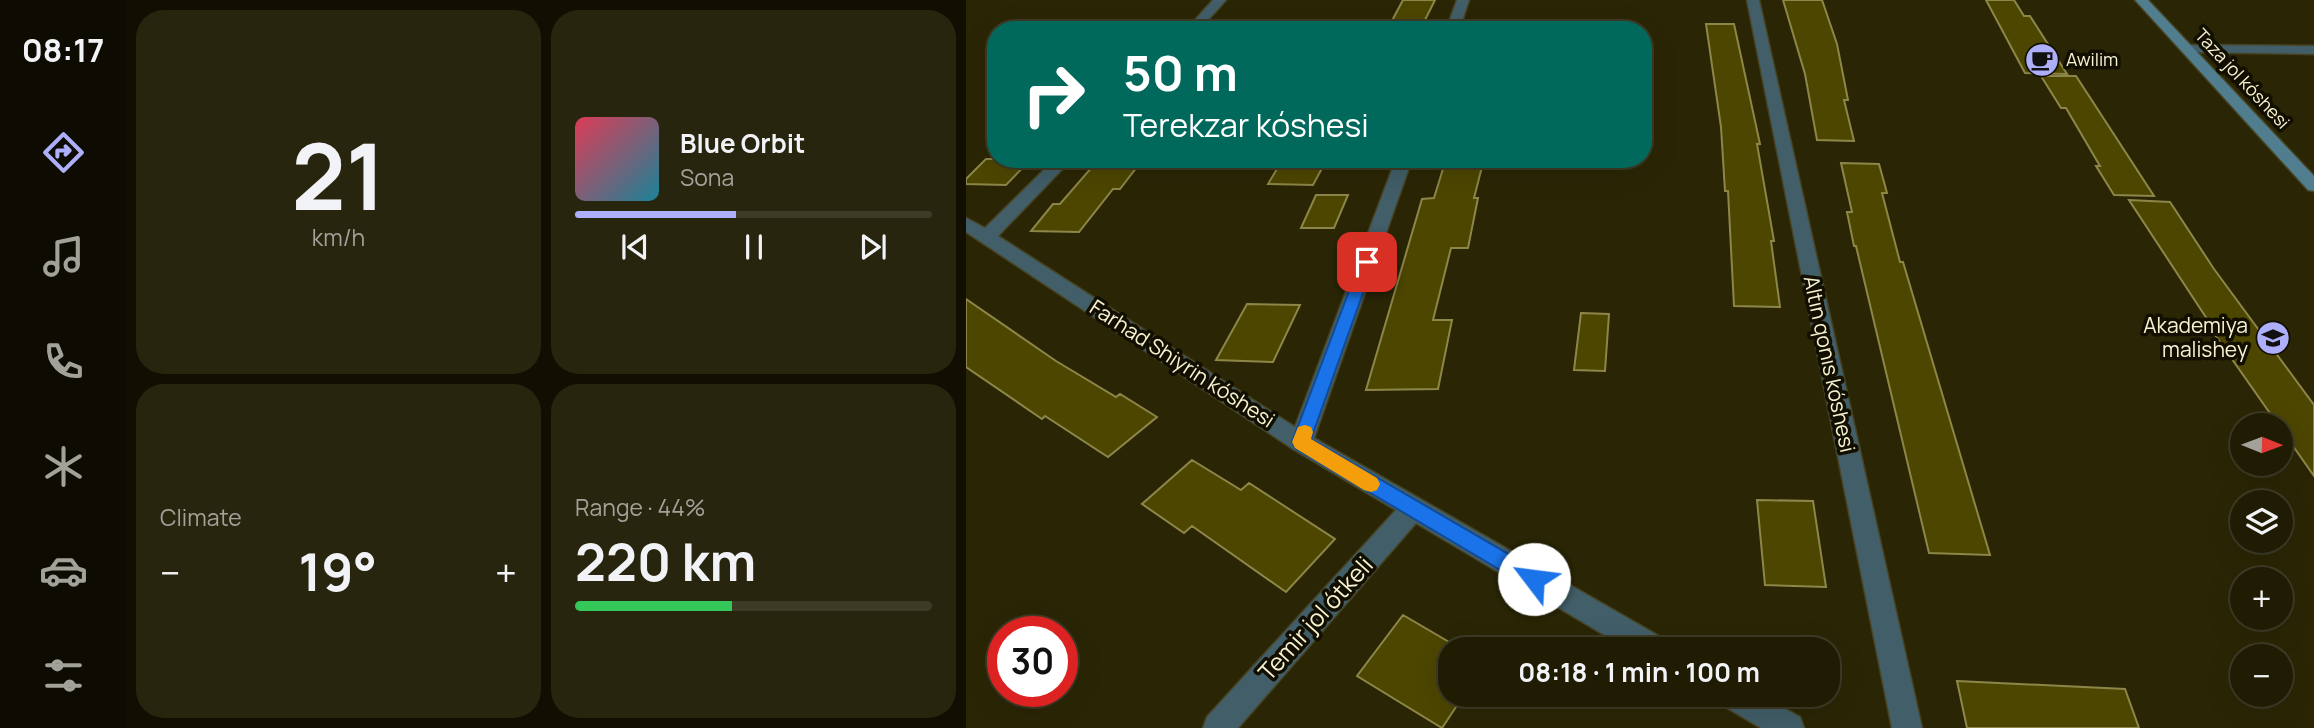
<!DOCTYPE html>
<meta charset="utf-8">
<style>
body{margin:0;font-family:Manrope,sans-serif;background:#28250e;color:#f1f3f6;height:100vh;display:flex;flex-direction:column;font-size:26px;white-space:nowrap}
*{box-sizing:border-box;margin:0}
p{font-size:23px;color:#a2a19a}
.icon{flex:none;width:38px;height:38px;fill:none;stroke:currentColor;stroke-width:2;stroke-linecap:round;stroke-linejoin:round}
.map{position:relative;flex:1;overflow:hidden}
.sheet{display:flex;flex-direction:column;gap:10px;padding:10px;background:#120f02;width:840px}
.sheet>*{flex:none}
.hud{position:absolute;left:21px;top:21px;width:665px;height:147px;border-radius:28px;box-shadow:0 7px 28px #0002,0 0 0 2px #3d3a26;background:#00695c;color:#fff;overflow:hidden}
.needle{width:46px;rotate:91deg}
.buttons{position:absolute;left:1264px;top:413px;display:grid;gap:14px}
.buttons a{display:grid;place-items:center;width:63px;height:63px;border-radius:50%;background:#201c04;box-shadow:0 7px 28px #0002,0 0 0 2px #3d3a26;font-size:35px}
.speed{position:absolute;left:21px;top:616px;display:flex;gap:14px;font-size:35px;font-weight:700;text-align:center}
.speed>*{display:grid;place-content:center;width:91px;height:91px;border-radius:50%;background:#201c04;box-shadow:0 7px 28px #0002,0 0 0 2px #3d3a26;line-height:1}
.speed .limit{border:10px solid #d22;background:#fff;color:#111}
.pin{position:absolute;display:grid;place-items:center;width:60px;height:60px;color:#fff;margin:-30px;border-radius:14px;box-shadow:0 4px 10px #0006}
.me{position:absolute;width:77px;margin:-38px;rotate:300deg;stroke-linejoin:round;filter:drop-shadow(0 0 5px #0008)}
.turn{display:flex;align-items:center;gap:24px;height:147px;padding:0 21px;font-size:32px}
.turn .icon{width:91px;height:91px;stroke-width:2.5}
.turn b{display:block;font-size:49px;line-height:60px}
.big{font-size:52px;font-weight:700;line-height:1.1}
.sheet .widget{flex:1;display:flex;flex-direction:column;justify-content:center;gap:10px;min-width:0;padding:0 24px;border-radius:28px;background:#28250e}
.sheet .dial{align-items:center;gap:0}
.dial b{font-size:91px;line-height:1}
.song{display:flex;align-items:center;gap:21px}
.cover{width:84px;height:84px;border-radius:10px;background:linear-gradient(135deg,hsl(350 70% 55%),hsl(190 70% 35%))}
.played{height:7px;border-radius:4px;background:linear-gradient(90deg,#adaffb 45%,#3d3a26 45%)}
.keys{display:flex;justify-content:space-around;direction:ltr}
.heat{display:flex;justify-content:space-between;align-items:center;font-size:38px;direction:ltr}
.charge{height:10px;border-radius:5px;background:linear-gradient(90deg,#34c759 44%,#3d3a26 0)}
.sheet .tiles{flex:1;display:grid;gap:10px;grid-template-columns:repeat(2,1fr)}
.trip{position:absolute;left:472px;top:637px;width:402px;height:70px;border-radius:28px;background:#201c04;box-shadow:0 7px 28px #0002,0 0 0 2px #3d3a26;font-weight:700;line-height:70px;text-align:center}
main{display:flex;flex:1;min-height:0}
.tabs{display:flex;flex-direction:column;width:126px;justify-content:space-around;align-items:center;background:#0d0b02;color:#a2a19a}
.tabs .icon{width:49px;height:49px}
.tabs .current{color:#adaffb}
.tabs b{font-size:32px;color:#f1f3f6}
.map>svg:first-child{display:block}
</style>
<main>
<nav class="tabs">
<b>08:17</b>
<svg class="icon current" aria-label="directions" viewBox="0 0 24 24"><path d="M12 3l9 9-9 9-9-9zM9 14v-3h6M13 9l2 2-2 2"/></svg>
<svg class="icon" aria-label="music" viewBox="0 0 24 24"><path d="M9 18V5l10-2v13"/><circle cx="6" cy="18" r="3"/><circle cx="16" cy="16" r="3"/></svg>
<svg class="icon" aria-label="phone" viewBox="0 0 24 24"><path d="M5 4h4l2 5-3 2q2 4 5 5l2-3 5 2v4C11 20 4 13 5 4z"/></svg>
<svg class="icon" aria-label="climate" viewBox="0 0 24 24"><path d="M12 3v18M4 7l16 10M4 17L20 7"/></svg>
<svg class="icon" aria-label="car" viewBox="0 0 24 24"><path d="M5 17H2v-5l4-1 3-4h7l3 4 3 1v5h-3M9 17h6M6 11h13"/><circle cx="7" cy="17" r="2"/><circle cx="17" cy="17" r="2"/></svg>
<svg class="icon" aria-label="filters" viewBox="0 0 24 24"><path d="M4 7h16M4 17h16"/><circle cx="9" cy="7" r="2"/><circle cx="15" cy="17" r="2"/></svg>
</nav>
<section class="sheet">
<div class="tiles">
<div class="widget dial"><b>21</b><p>km/h</p></div>
<div class="widget">
<div class="song"><i class="cover"></i><div><b>Blue Orbit</b><p>Sona</p></div></div>
<div class="played"></div>
<div class="keys"><svg class="icon" aria-label="previous" viewBox="0 0 24 24"><path d="M18 5L8 12l10 7zM5 5v14"/></svg><svg class="icon" aria-label="pause" viewBox="0 0 24 24"><path d="M8 5v14M16 5v14"/></svg><svg class="icon" aria-label="next" viewBox="0 0 24 24"><path d="M6 5l10 7-10 7zM19 5v14"/></svg></div>
</div>
<div class="widget"><p>Climate</p>
<div class="heat"><a>−</a><b class="big">19°</b><a>+</a></div>
</div>
<div class="widget"><p>Range · 44%</p><b class="big">220 km</b><div class="charge"></div></div>
</div>
</section>
<div class="map">
<svg width="1348" height="728" viewBox="0 0 1348 728">
<rect width="100%" height="100%" fill="#2a2605"/>
<path fill="#4d4600" stroke="#8d8649" stroke-width="2" d="M437 0H469L454 30H421Z
M817 0H856L871 44 882 100H878L888 141 851 140 839 74Z
M1020 0H1048L1058 16H1064L1101 74 1059 73Z
M740 24H768L794 144H791L808 241H805L814 307 768 306 762 191H759L755 127Z
M1075 76H1110L1188 196 1148 195 1130 166H1134L1100 108H1095Z
M20 159H65L40 185 0 184V179Z
M133 159H177L154 189H147L113 232 65 231 87 204H94Z
M317 159H361L347 185 302 184Z
M480 159H518L508 198H512L502 248H485L467 320H486L472 389 400 390 456 199 468 198Z
M875 163 913 164 921 193H916L934 262H937L1024 555 963 553 890 246H888L881 212H886Z
M350 195H382L368 228H335Z
M1163 200 1204 202 1248 269 1348 405V476L1240 322H1243Z
M0 299 90 361 150 397 154 394 191 417 142 457 79 416 76 419 0 367Z
M281 304 334 305 307 362 250 360Z
M615 313 643 314 639 371 608 370Z
M226 460 275 490 283 483 369 539 320 592 226 526 218 533 176 504Z
M791 500 847 501 860 587 799 585Z
M437 615 495 649H485V695H498L476 728 391 676Z
M991 681 1159 689 1173 728H1001Z"/>
<g fill="none" stroke-linecap="round" stroke-linejoin="round">
<g stroke="#474322" stroke-width="3">
<path id="street" d="M247 0H260L233 30H220Z
M491 0H503L493 30H480Z
M781 0H793L956 728H926Z
M1222 45 1348 46V54L1217 52V46Z
M89 159H106L32 236 329 427 430 159H446L348 438 698 639 702 649H662L450 523 272 728H237L241 717 430 510 327 449 0 232V218L19 228Z
M752 695H794L834 717 838 728H795L756 705Z"/>
</g>
<g stroke="#474322" stroke-width="3">
<path id="secondary" d="M1169 0H1182L1348 176V191L1342 190Z"/>
</g>
<use href="#street" fill="#425e68" fill-rule="evenodd"/>
<use href="#secondary" fill="#507e8e" fill-rule="evenodd"/>
</g>
<path fill="#1a73e8" stroke="#114b97" stroke-width="2" d="M401 258 408 262 345 439 575 573 578 579 575 586 568 589 561 586 329 448 326 442 394 262Z"/>
<path fill="#f59e0b" d="M339 425 345 427 347 432 345 439 411 478 414 484 411 490 405 492 398 490 329 448 326 442 332 427Z"/>
<defs>
<g id="cafe-disc" transform="scale(1.75)"><circle r="9.5" fill="#adaffb" stroke="#120f00"/><path d="M-5.5-4.5H6V0H3Q3 3.5 0 3.5H-2.5Q-5.5 3.5-5.5 0ZM3-3.2v2h1.7v-2ZM-6 4.5H4V6H-6Z" fill="#111"/></g>
<g id="school-disc" transform="scale(1.75)"><circle r="9.5" fill="#adaffb" stroke="#120f00"/><path d="M0-5L7-2L0 1L-7-2ZM-4 1L0 2.5L4 1V4Q0 6-4 4Z" fill="#111"/></g>
</defs>
<g fill-rule="evenodd">
<use href="#cafe-disc" x="1076" y="60"/>
<use href="#school-disc" x="1307" y="338"/>
</g>
<g text-anchor="middle" stroke-width="7" stroke-linejoin="round" paint-order="stroke">
<g font-size="18" fill="#f6f3d3" stroke="#120f00" text-anchor="start">
<text x="1100" y="66">Awilim</text>
</g>
<g font-size="18" fill="#f6f3d3" stroke="#120f00">
<text transform="translate(1276 79) rotate(47)" y="6">Taza jol kóshesi</text>
</g>
<g font-size="21" fill="#f6f3d3" stroke="#120f00" text-anchor="end">
<text x="1282" y="333">Akademiya<tspan x="1282" dy="24">malishey</tspan></text>
</g>
<g font-size="21" fill="#f6f3d3" stroke="#120f00">
<text transform="translate(216 364) rotate(33)" y="7">Farhad Shiyrin kóshesi</text>
<text transform="translate(863 364) rotate(78)" y="7">Altın qonıs kóshesi</text>
</g>
<g font-size="24" fill="#f6f3d3" stroke="#120f00">
<text transform="translate(350 619) rotate(-48)" y="8">Temir jol ótkeli</text>
</g>
</g>
</svg>
<div class="buttons">
<a><svg class="needle" viewBox="-14 -14 28 28"><path d="M0-13l5 13h-10z" fill="#e53935"/><path d="M0 13l5-13h-10z" fill="#a2a19a"/></svg></a>
<a><svg class="icon" aria-label="layers" viewBox="0 0 24 24"><path d="M12 4l9 5-9 5-9-5zM3 14l9 5 9-5"/></svg></a>
<a>+</a>
<a>−</a>
</div>
<div class="speed"><div class="limit">30</div></div>
<div class="pin" style="left:401px;top:262px;background:#d93025"><svg class="icon" aria-label="arrive" viewBox="0 0 24 24"><path d="M6 21V4h12l-3 4 3 4H6"/></svg></div>
<svg class="me" style="left:568px;top:579px" viewBox="-20 -20 40 40"><circle r="19" fill="#fff"/><path d="M0-13L10 11 0 6-10 11z" fill="#1a73e8"/></svg>
<div class="trip">08:18 · 1 min · 100 m</div>
<div class="hud">
<div class="turn"><svg class="icon" aria-label="right" viewBox="0 0 24 24"><path d="M7 20v-9h11M14 6l5 5-5 5"/></svg><div><b>50 m</b>Terekzar kóshesi</div></div>
</div>
</div>
</main>
